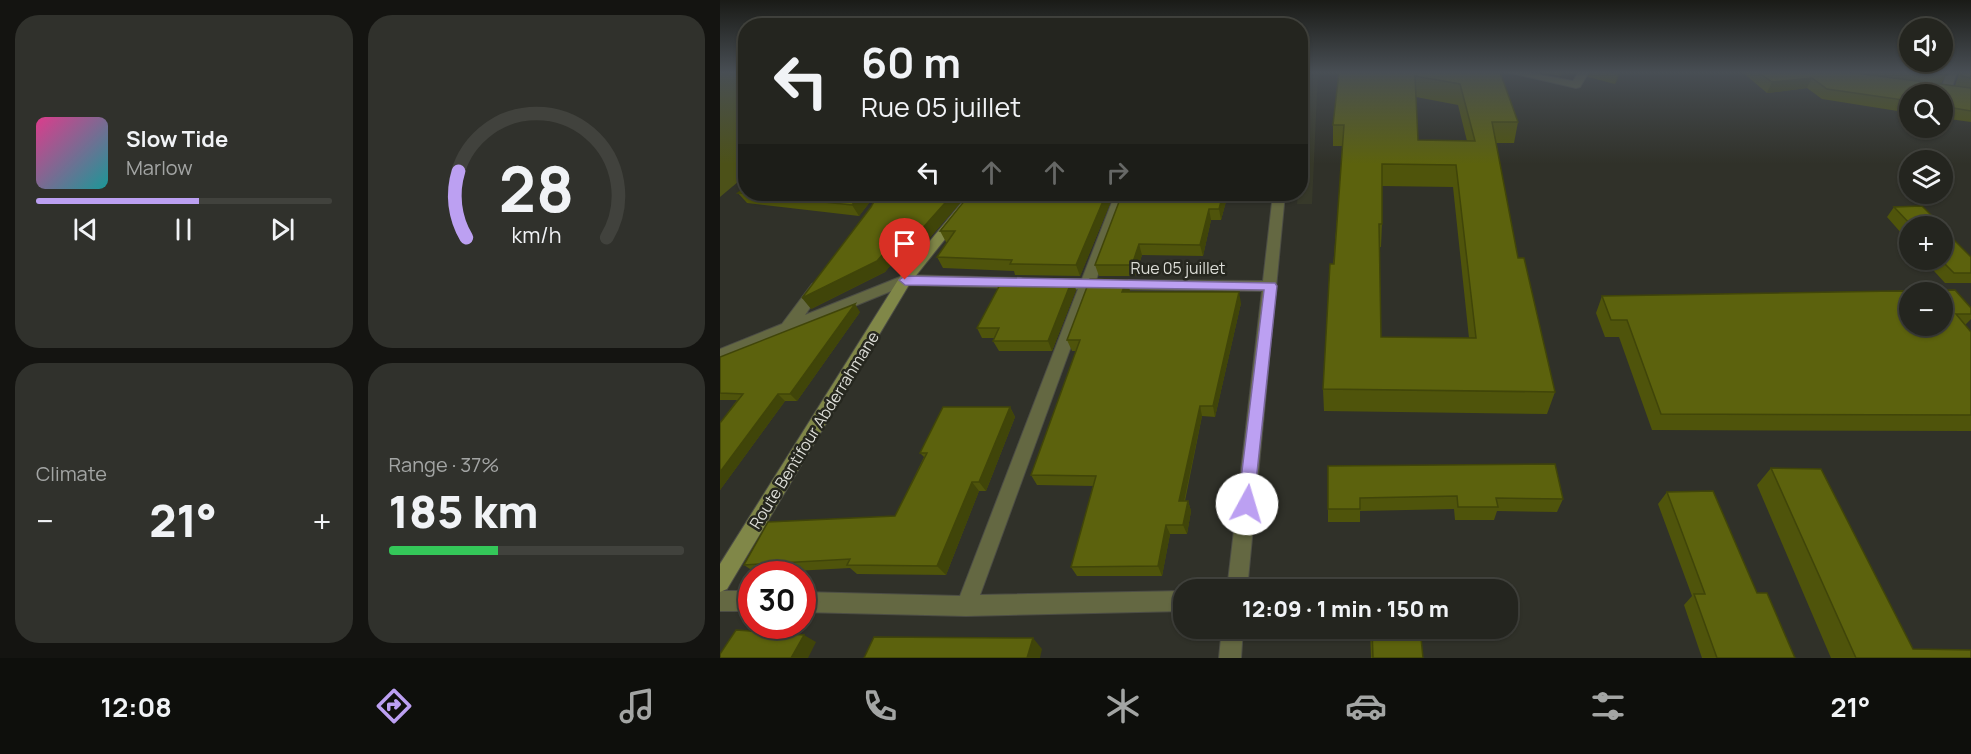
<!DOCTYPE html>
<meta charset="utf-8">
<style>
body{margin:0;font-family:Manrope,sans-serif;background:#30312c;color:#f1f3f6;height:100vh;display:flex;flex-direction:column;font-size:22px;white-space:nowrap}
*{box-sizing:border-box;margin:0}
p{font-size:20px;color:#a3a5a4}
.icon{flex:none;width:33px;height:33px;fill:none;stroke:currentColor;stroke-width:2;stroke-linecap:round;stroke-linejoin:round}
.map{position:relative;flex:1;overflow:hidden}
.sheet{display:flex;flex-direction:column;gap:15px;padding:15px;background:#141411;width:720px}
.sheet>*{flex:none}
.banner{position:absolute;left:18px;top:18px;width:570px;height:183px;border-radius:24px;box-shadow:0 2px 4px #0004,0 0 0 2px #41423d;background:#24251f;color:#f1f3f6;overflow:hidden}
.buttons{position:absolute;left:1179px;top:18px;display:grid;gap:12px}
.buttons a{display:grid;place-items:center;width:54px;height:54px;border-radius:50%;background:#24251f;box-shadow:0 2px 4px #0004,0 0 0 2px #41423d;font-size:30px}
.speed{position:absolute;left:18px;top:561px;display:flex;gap:12px;font-size:30px;font-weight:700;text-align:center}
.speed>*{display:grid;place-content:center;width:78px;height:78px;border-radius:50%;background:#24251f;box-shadow:0 2px 4px #0004,0 0 0 2px #41423d;line-height:1}
.speed .limit{border:9px solid #d22;background:#fff;color:#111}
.pin{position:absolute;display:grid;place-items:center;width:51px;height:51px;color:#fff;margin:-62px -26px;border-radius:50% 50% 50% 0;rotate:-45deg;box-shadow:0 0 6px #0007}
.pin .icon{rotate:45deg}
.me{position:absolute;width:66px;margin:-33px;rotate:6deg;stroke-linejoin:round;filter:drop-shadow(0 0 4px #0008)}
.turn{display:flex;align-items:center;gap:21px;height:126px;padding:0 24px;font-size:27px}
.turn .icon{width:78px;height:78px;stroke-width:2.5}
.turn b{display:block;font-size:42px;line-height:51px}
.lanes{display:flex;align-items:center;height:57px;padding:0 24px;background:#0003;justify-content:center;gap:30px;direction:ltr}
.lanes .off{opacity:.35}
.big{font-size:45px;font-weight:800;line-height:1.1}
.sheet .tile{flex:1;display:flex;flex-direction:column;justify-content:center;gap:9px;min-width:0;padding:0 21px;border-radius:24px;background:#30312c}
.sheet .dial{align-items:center;gap:0}
.dial svg{height:156px;overflow:visible;fill:none;stroke:#41423d;stroke-width:7;stroke-linecap:round;text-anchor:middle}
.dial text{fill:#f1f3f6;stroke:none}
.song{display:flex;align-items:center;gap:18px}
.cover{width:72px;height:72px;border-radius:9px;background:linear-gradient(135deg,hsl(330 70% 55%),hsl(180 70% 35%))}
.played{height:6px;border-radius:3px;background:linear-gradient(90deg,#bca0f2 55%,#41423d 55%)}
.keys{display:flex;justify-content:space-around;direction:ltr}
.heat{display:flex;justify-content:space-between;align-items:center;font-size:33px;direction:ltr}
.charge{height:9px;border-radius:4px;background:linear-gradient(90deg,#34c759 37%,#41423d 0)}
.sheet .tiles{flex:1;display:grid;gap:15px;grid-template-columns:repeat(2,1fr)}
.trip{position:absolute;left:453px;top:579px;width:345px;height:60px;border-radius:24px;background:#24251f;box-shadow:0 2px 4px #0004,0 0 0 2px #41423d;font-weight:800;line-height:60px;text-align:center}
.tab-bar{display:flex;height:96px;justify-content:space-around;align-items:center;background:#0e0f0c;color:#a3a5a4}
.tab-bar .icon{width:42px;height:42px}
.tab-bar .selected{color:#bca0f2}
.tab-bar b{font-size:27px;color:#f1f3f6}
main{display:flex;flex:1;min-height:0}
.map>svg:first-child{display:block}
</style>
<main>
<section class="sheet">
<div class="tiles">
<div class="tile">
<div class="song"><i class="cover"></i><div><b>Slow Tide</b><p>Marlow</p></div></div>
<div class="played"></div>
<div class="keys"><svg class="icon" aria-label="previous" viewBox="0 0 24 24"><path d="M18 5L8 12l10 7zM5 5v14"/></svg><svg class="icon" aria-label="pause" viewBox="0 0 24 24"><path d="M8 5v14M16 5v14"/></svg><svg class="icon" aria-label="next" viewBox="0 0 24 24"><path d="M6 5l10 7-10 7zM19 5v14"/></svg></div>
</div>
<div class="tile dial"><svg viewBox="0 0 100 80">
<path d="M14 69A42 42 0 1 1 86 69"/>
<path d="M14 69A42 42 0 0 1 10 35" stroke="#bca0f2"/>
<text x="50" y="56" font-size="32" font-weight="700">28</text>
<text x="50" y="72" font-size="11">km/h</text>
</svg></div>
<div class="tile"><p>Climate</p>
<div class="heat"><a>−</a><b class="big">21°</b><a>+</a></div>
</div>
<div class="tile"><p>Range · 37%</p><b class="big">185 km</b><div class="charge"></div></div>
</div>
</section>
<div class="map">
<svg width="1251" height="658" viewBox="0 0 1251 658">
<rect width="100%" height="100%" fill="#303129"/>
<path fill="#37392a" d="M587 72H598L592 204H577L578 194H580Z"/>
<path fill="#4c5118" d="M0 72H26L25 176 0 197Z"/>
<g fill="none" stroke-linecap="round" stroke-linejoin="round">
<g stroke="#4c4d45" stroke-width="2">
<path id="minor" d="M787 72H805L853 81 859 72H869L860 87 856 88Z
M1227 72H1237L1231 90 1226 93 1221 90Z
M395 194H407L376 280 543 281 553 194H565L527 590H507L542 291 372 289 260 595 464 591V611L246 616 82 612V592L240 596 358 289H334L327 284 334 279H362Z
M185 275 301 278 308 283 301 288 186 285 0 361V349L62 324 92 284 97 282 104 287 85 315Z
M0 591H32V611H0Z
M502 628H523L521 658H499Z"/>
</g>
<g stroke="#4c4d45" stroke-width="2">
<path id="secondary" d="M249 194H261L190 283 7 589 0 592V564L180 277Z"/>
</g>
<use href="#minor" fill="#646842" fill-rule="evenodd"/>
<use href="#secondary" fill="#808748" fill-rule="evenodd"/>
</g>
<path fill="#4f540b" fill-rule="evenodd" d="M619 72H780L798 122 794 143H776L798 258 835 392 827 414 604 411 603 389 623 146H613V125ZM696 97 738 105 747 141 698 140ZM662 186 733 187 749 338 661 337 659 247H661L662 224Z
M817 72H857L855 74 843 72 841 76Z
M870 72H901L895 84 868 77Z
M1022 72H1228L1221 84 1235 86 1239 73 1238 72H1251V122L1222 118V94H1190V113L1102 99 1087 88 1047 93Z
M18 193 26 194H156L139 216 27 203Z
M248 194 206 242 191 241 165 272 91 309 151 207Z
M250 194H394L360 276 295 275 294 271 223 268 217 257 227 242H226L220 231Z
M508 194 501 220H491L483 256 422 255 415 276H379L375 265Z
M1174 207 1222 226H1190V243L1167 217Z
M1251 257V283H1225L1204 260H1222Z
M352 280 356 290 332 351H279L273 341 275 338H262L257 328Z
M407 280 410 292 521 303 495 417 482 416 465 501H468L471 511 467 534H450L442 576H357L351 567 374 486 317 485 311 475 356 351H352L347 340Z
M882 296 1251 308V319L1245 325 1251 332V431L932 430 899 337H885L876 313Z
M140 312 77 401H65L0 490V423L17 400H0V357Z
M290 407 295 417 266 491H259L226 575 137 574 130 568 36 573 24 565 175 516 204 457 200 453Z
M608 466 843 499 837 512 777 511 774 520H735L734 509 640 511V522H608Z
M1051 468 1193 649 1251 658H1111L1037 485Z
M947 492 1037 593 1075 658H982L964 605 972 596 938 504Z
M650 628H700L703 658H651Z"/>
<path fill="#404509" d="M899 72H901L895 84 898 74Z
M1092 78 1087 88 1047 93 1052 82Z
M141 194H156L139 216 132 205Z
M233 194H248L206 242 200 231Z
M386 194H394L360 276 356 265Z
M503 194H508L501 220 499 209Z
M489 209 491 220 483 256 480 245Z
M184 230 191 241 165 272 91 309 82 298Z
M419 244 422 255 415 276 412 265Z
M352 280 356 290 332 351 328 341Z
M407 280 410 291 406 303 402 292Z
M519 292 521 303 495 417 493 406Z
M135 304 140 312 77 401 70 394Z
M58 394 65 401 0 490V472Z
M480 406 482 416 462 511 459 501Z
M290 407 295 417 266 491 259 482Z
M252 482 259 491 226 575 217 566Z
M468 501 471 511 467 534 463 525Z
M446 525 450 534 442 576 438 566Z
M84 635 96 642 88 658H71Z
M313 638 322 649 320 658H307Z"/>
<path fill="#5c620d" stroke="#404509" stroke-width="1.5" fill-rule="evenodd" d="M619 72H780L798 122H772L798 258H804L835 392 603 389 610 264H614L624 125H613ZM695 76 740 84 755 141 698 140ZM662 164 736 165 756 338 661 337 659 224H662Z
M887 72H899L898 74Z
M1038 72H1128L1251 88V111L1222 106V94H1190V101L1107 89 1092 78 1052 82Z
M1205 72H1228L1227 75Z
M1243 72H1251V78L1241 76Z
M26 187V193H18Z
M27 194H141L132 205Z
M158 194H233L200 231 184 230 157 261 82 298 151 207Z
M250 194H386L356 265 290 264 292 260 217 257 235 231H220Z
M402 194H503L499 209H489L480 245 419 244 412 265H375Z
M1202 206 1222 226H1192L1174 207Z
M1222 228 1251 257V273H1234L1221 260H1222Z
M283 279 352 280 328 341H273L279 328H257Z
M370 279 407 280 402 292H519L493 406H480L459 501H468L463 525H446L438 566 351 567 376 476 311 475 360 340H347Z
M1235 290 1251 308V314H1236L1251 332V415L941 414 907 320H891L882 296ZM1190 292H1222V326H1190Z
M135 304 70 394H58L0 472V423L23 394 0 393V357Z
M223 407H290L259 482H252L217 566 127 565 130 559 24 565 48 522 175 516 207 453H200Z
M835 464 843 499 776 498 778 507H738L737 496 640 498V509H608V466Z
M1051 468 1101 469 1193 649 1251 650V658H1136Z
M993 491 1037 593H1047L1075 658H997L974 594H985L947 492Z
M652 628H700L703 658H653Z
M16 630 84 635 71 658H0V654Z
M154 637 313 638 307 658H144Z"/>
<linearGradient id="sky" x2="0" y2="1"><stop stop-color="#1a1b17"/><stop offset="0.44" stop-color="#484e54"/><stop offset="1" stop-color="#484e54" stop-opacity="0"/></linearGradient>
<rect width="1251" height="164" fill="url(#sky)"/>
<path fill="#bca0f2" stroke="#7a689d" stroke-width="1.5" d="M185 276 555 283 557 286 533 510 527 512 521 510 518 504 544 290 185 285 179 280Z"/>
<g text-anchor="middle" stroke-width="5" stroke-linejoin="round" paint-order="stroke">
<g font-size="16" fill="#dcddd7" stroke="#26271f">
<text x="458" y="274">Rue 05 juillet</text>
<text transform="translate(94 430) rotate(-58)" y="6">Route Bentifour Abderrahmane</text>
</g>
</g>
</svg>
<div class="buttons">
<a><svg class="icon" aria-label="sound" viewBox="0 0 24 24"><path d="M4 9h4l5-4v14l-5-4H4zM17 9q2 3 0 6"/></svg></a>
<a><svg class="icon" aria-label="search" viewBox="0 0 24 24"><circle cx="10" cy="10" r="6"/><path d="M15 15l6 6"/></svg></a>
<a><svg class="icon" aria-label="layers" viewBox="0 0 24 24"><path d="M12 4l9 5-9 5-9-5zM3 14l9 5 9-5"/></svg></a>
<a>+</a>
<a>−</a>
</div>
<div class="speed"><div class="limit">30</div></div>
<div class="pin" style="left:185px;top:280px;background:#d93025"><svg class="icon" aria-label="arrive" viewBox="0 0 24 24"><path d="M6 21V4h12l-3 4 3 4H6"/></svg></div>
<svg class="me" style="left:527px;top:504px" viewBox="-20 -20 40 40"><circle r="19" fill="#fff"/><path d="M0-13L10 11 0 6-10 11z" fill="#bca0f2"/></svg>
<div class="trip">12:09 · 1 min · 150 m</div>
<div class="banner">
<div class="turn"><svg class="icon" aria-label="left" viewBox="0 0 24 24"><path d="M17 20v-9H6M10 6l-5 5 5 5"/></svg><div><b>60 m</b>Rue 05 juillet</div></div>
<div class="lanes"><svg class="icon" aria-label="left" viewBox="0 0 24 24"><path d="M17 20v-9H6M10 6l-5 5 5 5"/></svg><svg class="icon off" aria-label="ahead" viewBox="0 0 24 24"><path d="M12 20V5M6 11l6-6 6 6"/></svg><svg class="icon off" aria-label="ahead" viewBox="0 0 24 24"><path d="M12 20V5M6 11l6-6 6 6"/></svg><svg class="icon off" aria-label="right" viewBox="0 0 24 24"><path d="M7 20v-9h11M14 6l5 5-5 5"/></svg></div>
</div>
</div>
</main>
<nav class="tab-bar">
<b>12:08</b>
<svg class="icon selected" aria-label="directions" viewBox="0 0 24 24"><path d="M12 3l9 9-9 9-9-9zM9 14v-3h6M13 9l2 2-2 2"/></svg>
<svg class="icon" aria-label="music" viewBox="0 0 24 24"><path d="M9 18V5l10-2v13"/><circle cx="6" cy="18" r="3"/><circle cx="16" cy="16" r="3"/></svg>
<svg class="icon" aria-label="phone" viewBox="0 0 24 24"><path d="M5 4h4l2 5-3 2q2 4 5 5l2-3 5 2v4C11 20 4 13 5 4z"/></svg>
<svg class="icon" aria-label="climate" viewBox="0 0 24 24"><path d="M12 3v18M4 7l16 10M4 17L20 7"/></svg>
<svg class="icon" aria-label="car" viewBox="0 0 24 24"><path d="M5 17H2v-5l4-1 3-4h7l3 4 3 1v5h-3M9 17h6M6 11h13"/><circle cx="7" cy="17" r="2"/><circle cx="17" cy="17" r="2"/></svg>
<svg class="icon" aria-label="filters" viewBox="0 0 24 24"><path d="M4 7h16M4 17h16"/><circle cx="9" cy="7" r="2"/><circle cx="15" cy="17" r="2"/></svg>
<b>21°</b>
</nav>
